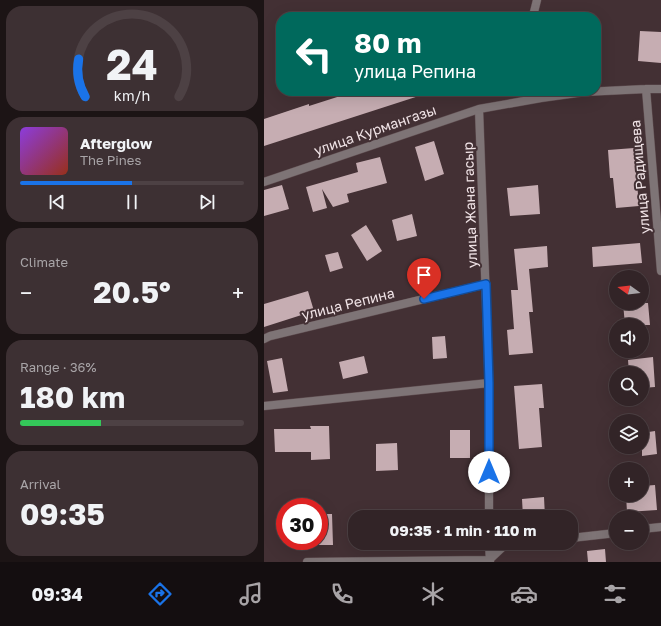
<!DOCTYPE html>
<meta charset="utf-8">
<style>
body{margin:0;font-family:"Golos Text",sans-serif;background:#3d3033;color:#f1f3f6;height:100vh;display:flex;flex-direction:column;font-size:15px;white-space:nowrap}
*{box-sizing:border-box;margin:0}
p{font-size:13px;color:#a8a4a7}
.icon{flex:none;width:22px;height:22px;fill:none;stroke:currentColor;stroke-width:2;stroke-linecap:round;stroke-linejoin:round}
.map{position:relative;flex:1;overflow:hidden}
.details{display:flex;flex-direction:column;gap:6px;padding:6px;background:#1c1415;width:264px}
.details>*{flex:none}
.hud{position:absolute;left:12px;top:12px;width:325px;height:84px;border-radius:16px;box-shadow:0 4px 16px #0002,0 0 0 1px #4d4144;background:#00695c;color:#fff;overflow:hidden}
.needle{width:26px;rotate:285deg}
.buttons{position:absolute;left:345px;top:270px;display:grid;gap:8px}
.buttons a{display:grid;place-items:center;width:40px;height:40px;border-radius:50%;background:#322427;box-shadow:0 4px 16px #0002,0 0 0 1px #4d4144;font-size:20px}
.speed{position:absolute;left:12px;top:498px;display:flex;gap:8px;font-size:20px;font-weight:700;text-align:center}
.speed>*{display:grid;place-content:center;width:52px;height:52px;border-radius:50%;background:#322427;box-shadow:0 4px 16px #0002,0 0 0 1px #4d4144;line-height:1}
.speed .limit{border:6px solid #d22;background:#fff;color:#111}
.pin{position:absolute;display:grid;place-items:center;width:34px;height:34px;color:#fff;margin:-41px -17px;border-radius:50% 50% 50% 0;rotate:-45deg;box-shadow:0 0 4px #0007}
.pin .icon{rotate:45deg}
.me{position:absolute;width:44px;margin:-22px;rotate:0deg;stroke-linejoin:round;filter:drop-shadow(0 0 3px #0008)}
.turn{display:flex;align-items:center;gap:14px;height:84px;padding:0 12px;font-size:18px}
.turn .icon{width:52px;height:52px;stroke-width:2.5}
.turn b{display:block;font-size:28px;line-height:34px}
.big{font-size:30px;font-weight:700;line-height:1.1}
.details .card{flex:1;display:flex;flex-direction:column;justify-content:center;gap:6px;min-width:0;padding:0 14px;border-radius:16px;background:#3d3033}
.details .dial{align-items:center;gap:0}
.dial svg{height:104px;overflow:visible;fill:none;stroke:#4d4144;stroke-width:7;stroke-linecap:round;text-anchor:middle}
.dial text{fill:#f1f3f6;stroke:none}
.song{display:flex;align-items:center;gap:12px}
.cover{width:48px;height:48px;border-radius:6px;background:linear-gradient(135deg,hsl(270 70% 55%),hsl(10 70% 35%))}
.played{height:4px;border-radius:2px;background:linear-gradient(90deg,#1a73e8 50%,#4d4144 50%)}
.keys{display:flex;justify-content:space-around;direction:ltr}
.heat{display:flex;justify-content:space-between;align-items:center;font-size:22px;direction:ltr}
.charge{height:6px;border-radius:3px;background:linear-gradient(90deg,#34c759 36%,#4d4144 0)}
.trip{position:absolute;left:84px;top:510px;width:230px;height:40px;border-radius:16px;background:#322427;box-shadow:0 4px 16px #0002,0 0 0 1px #4d4144;font-weight:700;line-height:40px;text-align:center}
.dock{display:flex;height:64px;justify-content:space-around;align-items:center;background:#140e10;color:#a8a4a7}
.dock .icon{width:28px;height:28px}
.dock .current{color:#1a73e8}
.dock b{font-size:18px;color:#f1f3f6}
main{display:flex;flex:1;min-height:0}
.map>svg:first-child{display:block}
</style>
<main>
<section class="details">
<div class="card dial"><svg viewBox="0 0 100 80">
<path d="M14 69A42 42 0 1 1 86 69"/>
<path d="M14 69A42 42 0 0 1 9 40" stroke="#1a73e8"/>
<text x="50" y="56" font-size="32" font-weight="700">24</text>
<text x="50" y="72" font-size="11">km/h</text>
</svg></div>
<div class="card">
<div class="song"><i class="cover"></i><div><b>Afterglow</b><p>The Pines</p></div></div>
<div class="played"></div>
<div class="keys"><svg class="icon" aria-label="previous" viewBox="0 0 24 24"><path d="M18 5L8 12l10 7zM5 5v14"/></svg><svg class="icon" aria-label="pause" viewBox="0 0 24 24"><path d="M8 5v14M16 5v14"/></svg><svg class="icon" aria-label="next" viewBox="0 0 24 24"><path d="M6 5l10 7-10 7zM19 5v14"/></svg></div>
</div>
<div class="card"><p>Climate</p>
<div class="heat"><a>−</a><b class="big">20.5°</b><a>+</a></div>
</div>
<div class="card"><p>Range · 36%</p><b class="big">180 km</b><div class="charge"></div></div>
<div class="card"><p>Arrival</p><b class="big">09:35</b></div>
</section>
<div class="map">
<svg width="397" height="562" viewBox="0 0 397 562">
<rect width="100%" height="100%" fill="#433034"/>
<path fill="#c6adb2" d="M376 31 397 32V63L374 61Z
M92 91H160L161 94 0 146V119L45 104V106Z
M170 141 180 174 161 181 151 147Z
M370 148 375 206 352 208 349 178H346L344 150Z
M116 157 123 183 83 194 85 202 69 207 58 189 63 208 49 212 42 187 94 172 92 163Z
M18 185 25 209 0 216V190Z
M274 185 276 214 246 216 243 188Z
M148 214 153 236 133 241 128 220Z
M102 225 118 251 103 261 87 235Z
M376 243 378 263 329 267 328 247Z
M283 246 284 267 265 269 269 312H265L269 353 245 355 243 330 250 329 247 290H254L250 249Z
M74 252 79 268 66 272 61 255Z
M44 291 50 311 0 327V304Z
M359 303H384L386 325H361Z
M181 336 183 358 169 359 168 337Z
M100 356 104 373 79 379 75 362Z
M389 357 391 387 378 388V373H365L364 360Z
M18 358 24 391 9 393 3 361Z
M278 384 280 408H275L278 447 255 449 250 386Z
M46 426H65L66 459 47 460V452H11L10 429H47Z
M186 430H206V458H186Z
M391 431 393 454 378 456V433Z
M133 443 134 470 112 471V444Z
M391 485 393 510 363 512 362 495H378V486Z
M280 497 281 517H259L258 499Z
M55 514H68L69 545H55Z
M341 549 342 562H324L323 551Z"/>
<g fill="none" stroke-linecap="round" stroke-linejoin="round">
<g stroke="#5f4d50" stroke-width="9">
<path id="street" d="M270 17V12L273 0
M382 89 397 271
M215 109 225 383V517
M0 182 215 109 277 98 320 92 382 89H397
M0 339 6 336 222 284
M0 406 225 383
M378 529 397 527
M307 538 352 533
M225 543 226 562
M43 562 225 560 243 543H247"/>
</g>
<use href="#street" stroke="#7e7476" stroke-width="8"/>
</g>
<g fill="none" stroke-linecap="round" stroke-linejoin="round">
<g stroke="#114b97" stroke-width="10">
<path id="route" d="M160 299 222 284 225 383V472"/>
</g>
<use href="#route" stroke="#1a73e8" stroke-width="7"/>
</g>
<g text-anchor="middle" stroke-width="4" stroke-linejoin="round" paint-order="stroke">
<g font-size="14" fill="#f0e3e6" stroke="#433034">
<text transform="translate(111 130) rotate(-19)" y="5">улица Курмангазы</text>
<text transform="translate(376 177) rotate(-95)" y="5">улица Радищева</text>
<text transform="translate(206 205) rotate(-92)" y="5">улица Жана гасыр</text>
<text transform="translate(84 304) rotate(-14)" y="5">улица Репина</text>
</g>
</g>
</svg>
<div class="buttons">
<a><svg class="needle" viewBox="-14 -14 28 28"><path d="M0-13l5 13h-10z" fill="#e53935"/><path d="M0 13l5-13h-10z" fill="#a8a4a7"/></svg></a>
<a><svg class="icon" aria-label="sound" viewBox="0 0 24 24"><path d="M4 9h4l5-4v14l-5-4H4zM17 9q2 3 0 6"/></svg></a>
<a><svg class="icon" aria-label="search" viewBox="0 0 24 24"><circle cx="10" cy="10" r="6"/><path d="M15 15l6 6"/></svg></a>
<a><svg class="icon" aria-label="layers" viewBox="0 0 24 24"><path d="M12 4l9 5-9 5-9-5zM3 14l9 5 9-5"/></svg></a>
<a>+</a>
<a>−</a>
</div>
<div class="speed"><div class="limit">30</div></div>
<div class="pin" style="left:160px;top:299px;background:#d93025"><svg class="icon" aria-label="arrive" viewBox="0 0 24 24"><path d="M6 21V4h12l-3 4 3 4H6"/></svg></div>
<svg class="me" style="left:225px;top:472px" viewBox="-20 -20 40 40"><circle r="19" fill="#fff"/><path d="M0-13L10 11 0 6-10 11z" fill="#1a73e8"/></svg>
<div class="trip">09:35 · 1 min · 110 m</div>
<div class="hud">
<div class="turn"><svg class="icon" aria-label="left" viewBox="0 0 24 24"><path d="M17 20v-9H6M10 6l-5 5 5 5"/></svg><div><b>80 m</b>улица Репина</div></div>
</div>
</div>
</main>
<nav class="dock">
<b>09:34</b>
<svg class="icon current" aria-label="directions" viewBox="0 0 24 24"><path d="M12 3l9 9-9 9-9-9zM9 14v-3h6M13 9l2 2-2 2"/></svg>
<svg class="icon" aria-label="music" viewBox="0 0 24 24"><path d="M9 18V5l10-2v13"/><circle cx="6" cy="18" r="3"/><circle cx="16" cy="16" r="3"/></svg>
<svg class="icon" aria-label="phone" viewBox="0 0 24 24"><path d="M5 4h4l2 5-3 2q2 4 5 5l2-3 5 2v4C11 20 4 13 5 4z"/></svg>
<svg class="icon" aria-label="climate" viewBox="0 0 24 24"><path d="M12 3v18M4 7l16 10M4 17L20 7"/></svg>
<svg class="icon" aria-label="car" viewBox="0 0 24 24"><path d="M5 17H2v-5l4-1 3-4h7l3 4 3 1v5h-3M9 17h6M6 11h13"/><circle cx="7" cy="17" r="2"/><circle cx="17" cy="17" r="2"/></svg>
<svg class="icon" aria-label="filters" viewBox="0 0 24 24"><path d="M4 7h16M4 17h16"/><circle cx="9" cy="7" r="2"/><circle cx="15" cy="17" r="2"/></svg>
</nav>
